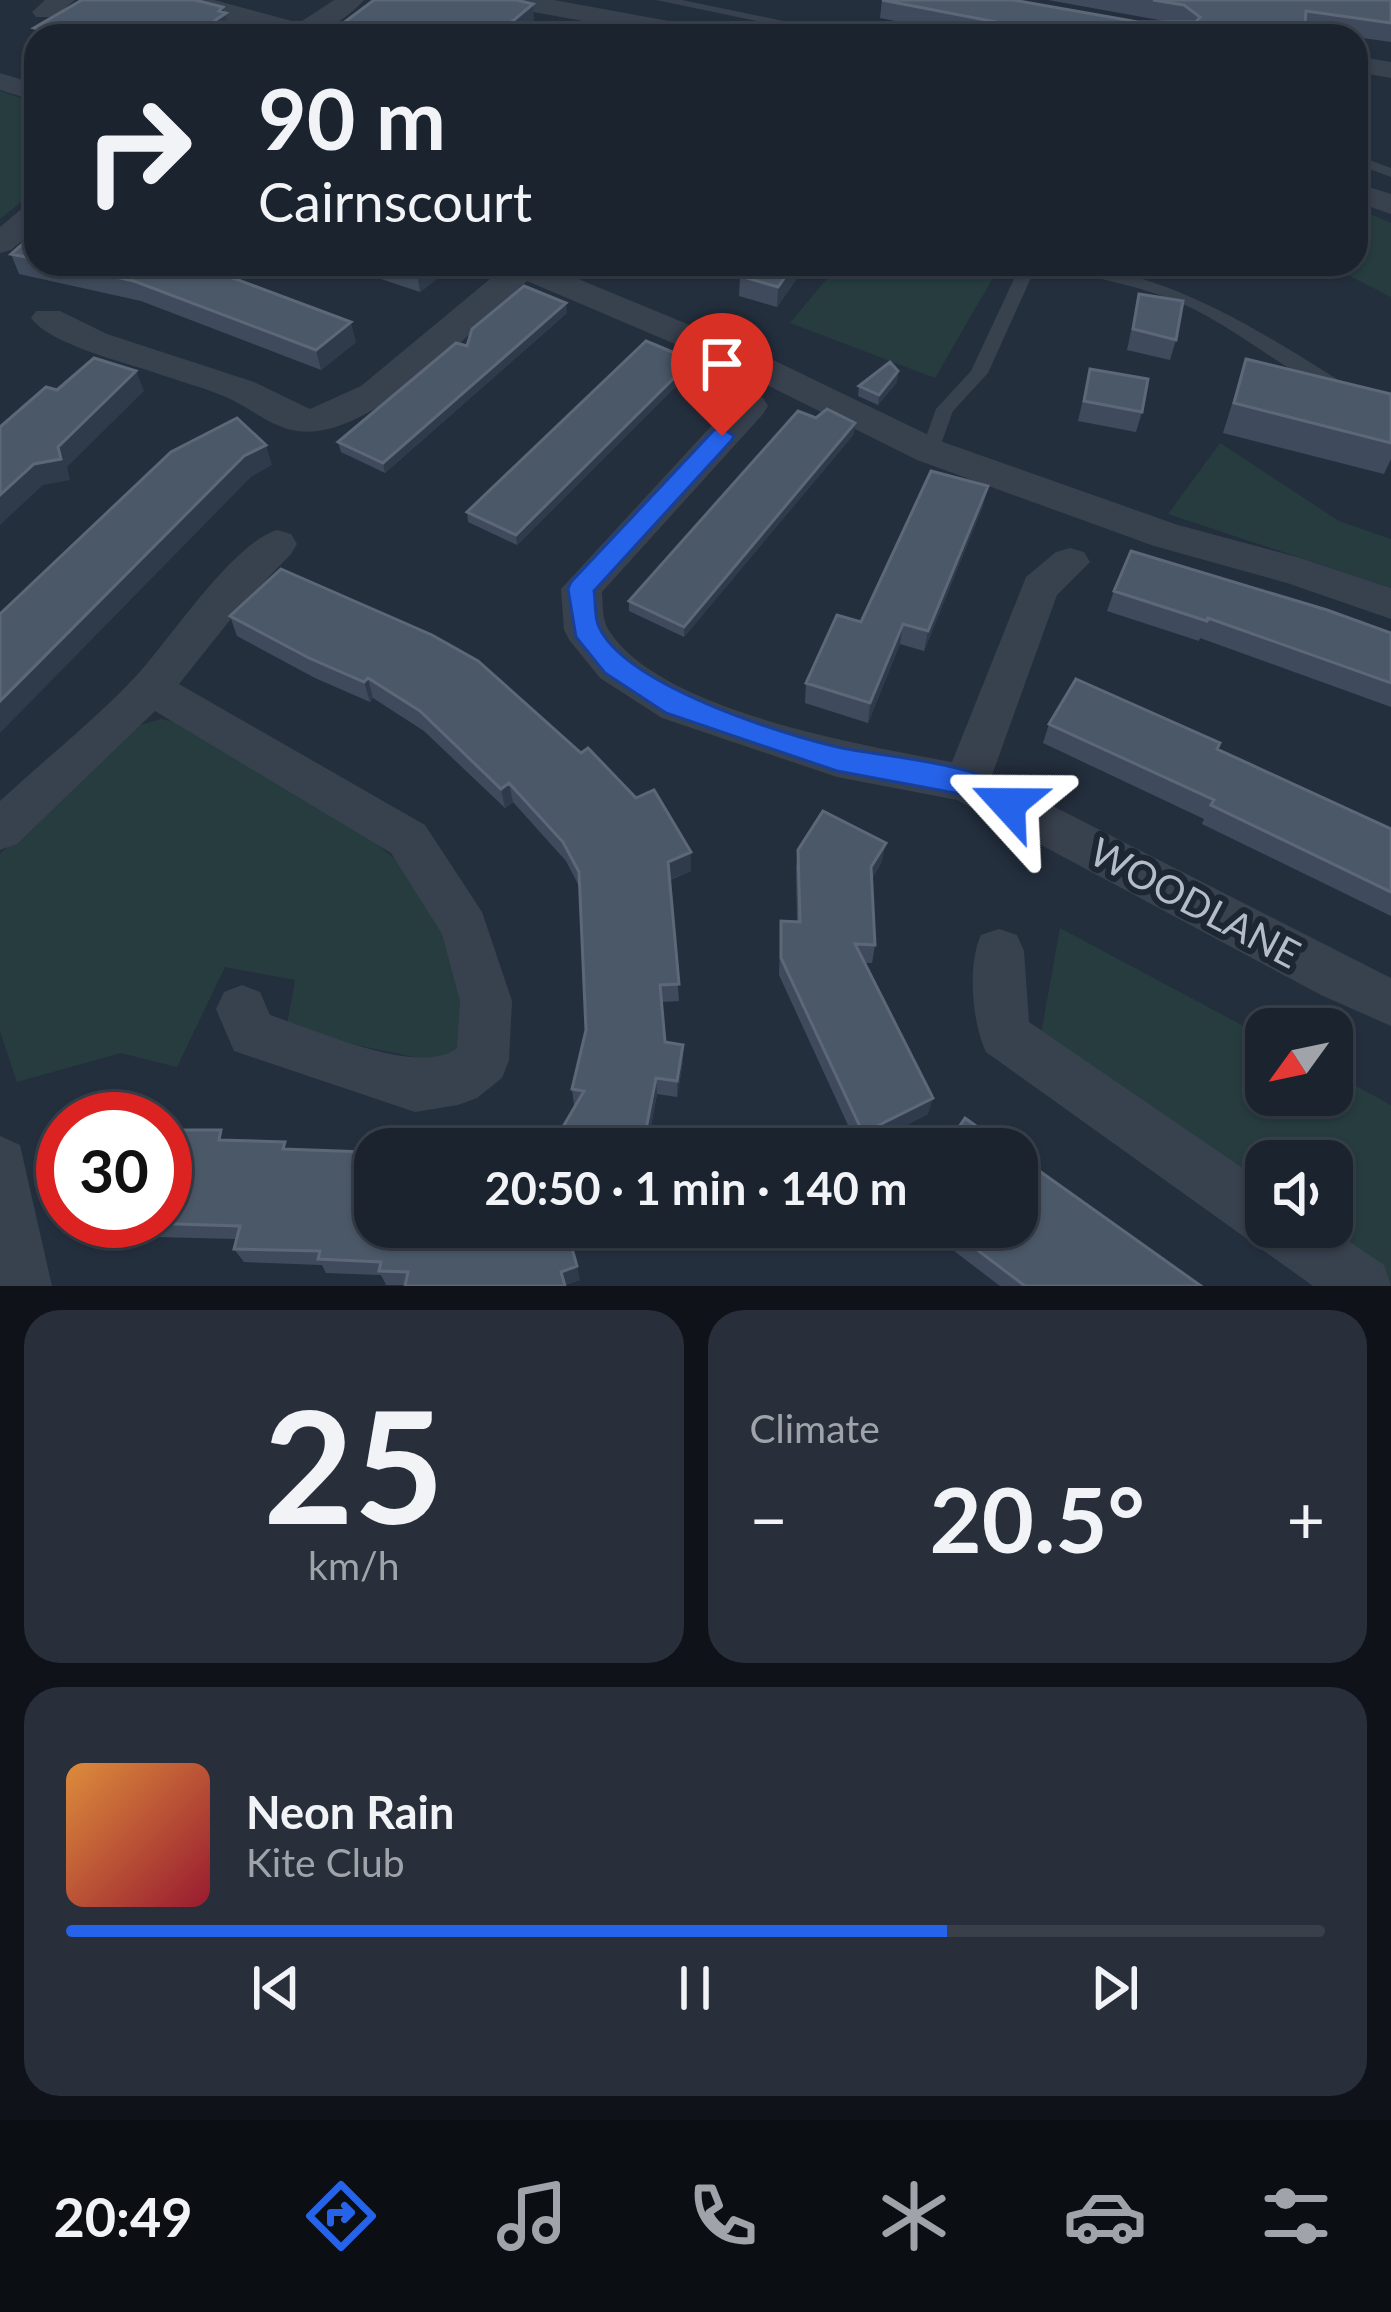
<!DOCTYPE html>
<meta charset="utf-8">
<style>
body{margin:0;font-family:Lato,sans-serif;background:#282f3a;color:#f1f3f6;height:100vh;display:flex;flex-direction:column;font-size:45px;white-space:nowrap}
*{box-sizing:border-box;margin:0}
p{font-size:39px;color:#a0a4aa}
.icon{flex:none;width:66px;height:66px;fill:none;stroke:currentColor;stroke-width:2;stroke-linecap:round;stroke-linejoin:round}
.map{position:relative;height:1286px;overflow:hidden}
.details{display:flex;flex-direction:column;gap:24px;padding:24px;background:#0f1319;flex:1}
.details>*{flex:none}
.top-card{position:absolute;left:24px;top:24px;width:1344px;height:252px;border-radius:36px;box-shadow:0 3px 9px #0004,0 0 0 3px #39404a;background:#1b232e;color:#f1f3f6;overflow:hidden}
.needle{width:78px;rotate:237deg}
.tools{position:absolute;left:1245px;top:1008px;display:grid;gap:24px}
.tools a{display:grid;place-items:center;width:108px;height:108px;border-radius:24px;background:#1b232e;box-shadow:0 3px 9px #0004,0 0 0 3px #39404a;font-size:60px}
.speed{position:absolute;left:36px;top:1092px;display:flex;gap:24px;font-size:60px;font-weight:700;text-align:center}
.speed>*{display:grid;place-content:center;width:156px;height:156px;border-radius:50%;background:#1b232e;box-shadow:0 3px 9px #0004,0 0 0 3px #39404a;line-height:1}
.speed .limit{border:18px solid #d22;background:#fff;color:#111}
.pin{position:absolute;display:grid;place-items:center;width:102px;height:102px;color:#fff;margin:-123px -51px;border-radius:50% 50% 50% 0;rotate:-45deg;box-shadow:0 0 12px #0007}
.pin .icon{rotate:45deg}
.me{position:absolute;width:132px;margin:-66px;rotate:294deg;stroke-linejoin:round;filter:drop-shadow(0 0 9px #0008)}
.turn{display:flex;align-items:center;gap:42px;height:252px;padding:0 36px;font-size:54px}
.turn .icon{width:156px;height:156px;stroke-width:2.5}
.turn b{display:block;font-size:84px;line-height:102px}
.big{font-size:90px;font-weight:700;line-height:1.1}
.details .widget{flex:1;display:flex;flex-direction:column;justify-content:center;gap:18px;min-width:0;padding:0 42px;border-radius:36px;background:#282f3a}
.details .dial{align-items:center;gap:0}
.dial b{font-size:156px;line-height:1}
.song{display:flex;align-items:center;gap:36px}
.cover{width:144px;height:144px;border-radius:18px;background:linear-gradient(135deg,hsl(30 70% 55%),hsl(350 70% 35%))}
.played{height:12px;border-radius:6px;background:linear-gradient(90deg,#2563eb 70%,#39404a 70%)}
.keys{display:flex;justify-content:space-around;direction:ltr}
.heat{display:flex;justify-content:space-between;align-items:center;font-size:66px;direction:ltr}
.details .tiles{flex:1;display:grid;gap:24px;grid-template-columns:1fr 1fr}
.widget:last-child{grid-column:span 2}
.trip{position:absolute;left:354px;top:1128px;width:684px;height:120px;border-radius:36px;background:#1b232e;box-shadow:0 3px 9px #0004,0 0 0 3px #39404a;font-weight:700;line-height:120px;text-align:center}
.tab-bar{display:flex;height:192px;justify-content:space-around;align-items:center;background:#0b0e12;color:#a0a4aa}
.tab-bar .icon{width:84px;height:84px}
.tab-bar .current{color:#2563eb}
.tab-bar b{font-size:54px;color:#f1f3f6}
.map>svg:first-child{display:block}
</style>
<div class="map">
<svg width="1391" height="1286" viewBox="0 0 1391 1286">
<rect width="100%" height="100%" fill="#242f3e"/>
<path fill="#263c3f" d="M0 91 36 103V190L0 219Z
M1356 208 1391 223V297L1326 264H1356Z
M839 264H1001L935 378 790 323Z
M1220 443 1339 521 1391 539V588L1168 514Z
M161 719 179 723 328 805 409 870 437 915 468 1011 462 1048 441 1063 286 1030 295 980 225 967 177 1067 121 1053 17 1082 0 1031V854L130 728Z
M1060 928 1266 1038V1095H1332V1073L1391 1105V1284L1312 1227H1332V1161H1266V1195L1040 1039Z"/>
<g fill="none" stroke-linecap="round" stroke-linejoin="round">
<path fill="#38414e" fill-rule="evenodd" d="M656 0H682L856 36H828Z
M1356 155 1391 168V177L1356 164Z
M1026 264H1043L1030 280 988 373 953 411 937 455H923L921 451 936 409 971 371 1014 279Z
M1046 264C1169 264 1270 339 1371 400L1391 407V420C1324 400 1266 349 1205 315 1158 289 1106 280 1054 269Z"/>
<path fill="#38414e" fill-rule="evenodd" d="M45 0H75L54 17H36L32 12Z
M172 0H214L299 23 334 0H364C308 62 245 24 176 5Z
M499 0H554L707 28 720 36H664L512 8Z
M1356 56 1391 62V78L1356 72Z
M0 73 36 84V101L0 90Z
M1356 183 1391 194V214L1356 202Z
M36 204V229L11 250 0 253V227L25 206Z
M498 264H542L767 357 943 442 1178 525 1297 557 1391 588V619L1287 583 1154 546 917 460 743 373 527 281C474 327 366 447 292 430 268 425 249 407 226 397 204 388 179 381 156 373 124 362 51 345 31 318L36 311H60L107 334 254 382 310 409 361 386 502 269Z
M750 394 763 398 768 406 763 414 602 592C603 604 602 619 608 629 658 711 862 745 952 762L1026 577 1056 552 1070 548 1084 552 1090 562 1057 595 992 775 1391 978V1026L1321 995 957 800 837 777 662 718 600 678 570 641 564 630 561 589 737 398Z
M277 530 291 534 297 544 291 554 242 605 179 684 425 825 482 912 512 1001 509 1060 502 1078 477 1098 458 1105 415 1112 234 1051 216 1009 224 992 242 985 260 992 270 1015C315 1029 419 1078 457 1048L460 1001 442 934 391 853 155 711 17 844 0 850V801C45 759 95 720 137 675 170 639 233 543 277 530Z
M999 929 1017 935 1024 951 1029 1022 1266 1184V1227H1328L1384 1265 1391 1286H1313L986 1052C972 1022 967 965 981 935Z
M0 1136 20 1145 52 1286H0Z"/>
</g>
<path fill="#3f4b5c" d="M882 0 1138 22H1170L1048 0H1391V42L1305 30 1304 36H970L880 18Z
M223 7 231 31 224 36H37L34 28Z
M36 232V264H198L225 271 226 275 356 342 321 370 141 301 19 274 11 254Z
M336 264H450L451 268 420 292Z
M749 264H807L777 307 739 296 740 276Z
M1139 294 1176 340 1170 360 1127 350Z
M567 313 385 473 341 452 338 442 467 346Z
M1246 359 1391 394V459L1384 474 1223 433Z
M692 360V370L517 545 468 522 467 512Z
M1090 369 1142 412 1136 432 1078 421Z
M898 371 897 382 878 405 858 396 859 386Z
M854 434 684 637 629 611V601Z
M983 506 924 651 900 644 868 723 805 703 806 683 861 622Z
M281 569 691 871 670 880 679 1001 662 1002 665 1042 683 1061 677 1097 657 1094 647 1147 574 1105 572 1089 586 1030 580 888 566 861 513 802 505 808 424 731 373 698 370 702 315 678 237 636 230 616Z
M1114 591 1391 633V707L1200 638 1199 641 1107 611Z
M1049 724 1217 749 1391 829V916L1202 824 1204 819 1043 743Z
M798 850 882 861 872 879 875 945 872 963H864L928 1114 859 1149 779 975 781 921 797 922 796 868Z
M227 1140 289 1149 365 1152 372 1167 369 1183 375 1227 580 1280 565 1285H386L381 1275 326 1273 322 1265 244 1262 234 1249 236 1239 157 1237 145 1223Z
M930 1227H1017L1201 1286H1000L928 1231Z"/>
<path fill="#2f3b4b" d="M533 4 534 22 518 36H495Z
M223 7 231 31 224 36H192Z
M427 264H450L451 268 420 292 417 272Z
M794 264H807L777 307 778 287Z
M566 303 567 313 385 473 383 463Z
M351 322 356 342 321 370 316 350Z
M692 360V370L517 545 516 535Z
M136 371 144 391 67 467 70 480 43 485 0 525V495L34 464 58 447Z
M898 371 897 382 878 405 879 395Z
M855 423 854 434 684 637V627Z
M266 445 272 465 251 477 0 733V701L244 456Z
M988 486 983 506 924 651 928 631Z
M903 624 900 644 868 723 870 703Z
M368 678 373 698 370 702 364 682Z
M509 783 513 802 505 808 501 789Z
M886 843 882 861 868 885 871 867Z
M691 852V871L668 880V862Z
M683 1045V1061L677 1097V1081Z
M656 1078 657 1094 646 1149 643 1145Z
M933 1098 928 1114 859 1149 863 1133Z
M365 1152 372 1167 367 1197 359 1182Z
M577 1266 580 1280 564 1285 561 1272Z"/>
<path fill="#4b5868" stroke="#5c6777" stroke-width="3" d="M82 0H195L223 7 219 11 226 13 192 36H67L34 28Z
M374 0H516L533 4 495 36H326Z
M882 0H1013L1138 22H1196L1200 17 1184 5 1153 0H1391V23L1306 11 1304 36H1069Z
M634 26 679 36H623Z
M36 232V259L11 254Z
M57 264H198L225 271 222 274 351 322 316 350 134 281Z
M391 264H427L417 272Z
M749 264H794L778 287 740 276Z
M524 286 566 303 383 463 338 442 456 343 467 346 472 329Z
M1139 294 1183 301 1176 340 1133 329Z
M646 341 692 360 516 535 467 512Z
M94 358 136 371 58 447 61 459 34 464 0 495V427L46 387 57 390Z
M1246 359 1391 394V443L1234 403Z
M890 362 898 371 879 395 859 386Z
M1090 369 1148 379 1142 412 1084 401Z
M827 409 855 423 684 627 629 601 798 411 816 418Z
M237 418 266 445 244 456 0 701V614L171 452Z
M931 471 988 486 928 631 903 624 870 703 806 683 837 615 861 622Z
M1131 551 1327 610 1391 633V683L1208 618 1207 621 1114 591Z
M281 569 432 635 478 661 581 753 588 748 636 798 654 790 691 852 668 862 679 984 660 985 665 1042 683 1045 677 1081 656 1078 643 1145 652 1149H550L584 1091 572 1089 586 1030 579 872 563 842 509 783 501 789 420 711 368 678 364 682 309 658 230 616Z
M1076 679 1220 743 1217 749 1391 829V892L1211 805 1214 800 1049 724Z
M823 811 886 843 871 867 875 945 855 944 933 1098 863 1133 781 958V921L800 922 798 850Z
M965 1118 1008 1149H944Z
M169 1130H221L219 1140 285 1142 283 1149 365 1152 359 1182 375 1183V1227H566L577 1266 561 1272 565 1286H405L408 1272 379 1271 381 1262 318 1259 320 1251 234 1249 240 1226 145 1223V1221H165V1144Z
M1017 1155 1201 1286H1025L947 1227H1017Z"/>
<path fill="#2563eb" stroke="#184099" stroke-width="3" d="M722 428 734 436 731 441 594 591C596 601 594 618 599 627 625 685 783 735 842 748 884 757 1003 764 1023 804L1018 813 1008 817 960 794 837 771 666 713 605 673 576 637 568 589 571 582 714 430Z"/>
<g text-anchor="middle" stroke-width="12" stroke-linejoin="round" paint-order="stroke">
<g font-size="39" fill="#b4bcc9" stroke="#1d2633">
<text transform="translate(1195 903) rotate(28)" y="14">WOODLANE</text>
</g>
</g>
</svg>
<div class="tools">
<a><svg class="needle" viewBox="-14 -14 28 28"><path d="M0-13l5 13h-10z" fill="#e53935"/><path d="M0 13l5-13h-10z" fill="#a0a4aa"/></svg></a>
<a><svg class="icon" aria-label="sound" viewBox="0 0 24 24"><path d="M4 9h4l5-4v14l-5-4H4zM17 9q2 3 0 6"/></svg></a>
</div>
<div class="speed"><div class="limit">30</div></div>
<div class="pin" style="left:722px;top:436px;background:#d93025"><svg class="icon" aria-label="arrive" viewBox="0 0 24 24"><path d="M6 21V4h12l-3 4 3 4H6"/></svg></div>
<svg class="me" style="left:1008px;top:804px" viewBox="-20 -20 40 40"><path d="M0-17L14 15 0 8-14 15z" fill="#2563eb" stroke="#fff" stroke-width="4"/></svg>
<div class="trip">20:50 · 1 min · 140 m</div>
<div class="top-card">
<div class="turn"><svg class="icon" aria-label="right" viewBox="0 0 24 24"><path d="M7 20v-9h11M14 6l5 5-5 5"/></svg><div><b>90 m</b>Cairnscourt</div></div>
</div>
</div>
<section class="details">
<div class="tiles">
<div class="widget dial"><b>25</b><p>km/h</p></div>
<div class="widget"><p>Climate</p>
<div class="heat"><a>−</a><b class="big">20.5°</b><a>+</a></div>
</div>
<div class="widget">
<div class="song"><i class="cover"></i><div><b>Neon Rain</b><p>Kite Club</p></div></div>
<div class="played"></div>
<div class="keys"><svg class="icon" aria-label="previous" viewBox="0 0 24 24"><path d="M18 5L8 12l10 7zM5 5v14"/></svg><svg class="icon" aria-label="pause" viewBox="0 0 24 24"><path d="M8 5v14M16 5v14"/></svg><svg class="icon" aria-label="next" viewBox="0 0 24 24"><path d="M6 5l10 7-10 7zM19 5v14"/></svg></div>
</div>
</div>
</section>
<nav class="tab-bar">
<b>20:49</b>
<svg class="icon current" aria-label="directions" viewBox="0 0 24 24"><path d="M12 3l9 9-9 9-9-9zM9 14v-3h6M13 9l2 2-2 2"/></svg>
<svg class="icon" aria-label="music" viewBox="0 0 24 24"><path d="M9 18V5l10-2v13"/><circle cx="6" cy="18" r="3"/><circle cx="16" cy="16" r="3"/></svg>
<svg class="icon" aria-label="phone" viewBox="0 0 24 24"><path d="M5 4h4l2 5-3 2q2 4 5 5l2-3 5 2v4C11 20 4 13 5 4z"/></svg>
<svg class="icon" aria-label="climate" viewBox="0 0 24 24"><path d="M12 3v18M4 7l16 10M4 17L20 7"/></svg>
<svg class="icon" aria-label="car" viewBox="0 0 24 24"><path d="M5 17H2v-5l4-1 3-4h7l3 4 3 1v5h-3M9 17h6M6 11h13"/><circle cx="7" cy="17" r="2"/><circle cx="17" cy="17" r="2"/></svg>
<svg class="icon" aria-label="filters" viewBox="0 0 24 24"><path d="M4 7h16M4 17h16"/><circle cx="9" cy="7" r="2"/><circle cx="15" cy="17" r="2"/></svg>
</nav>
